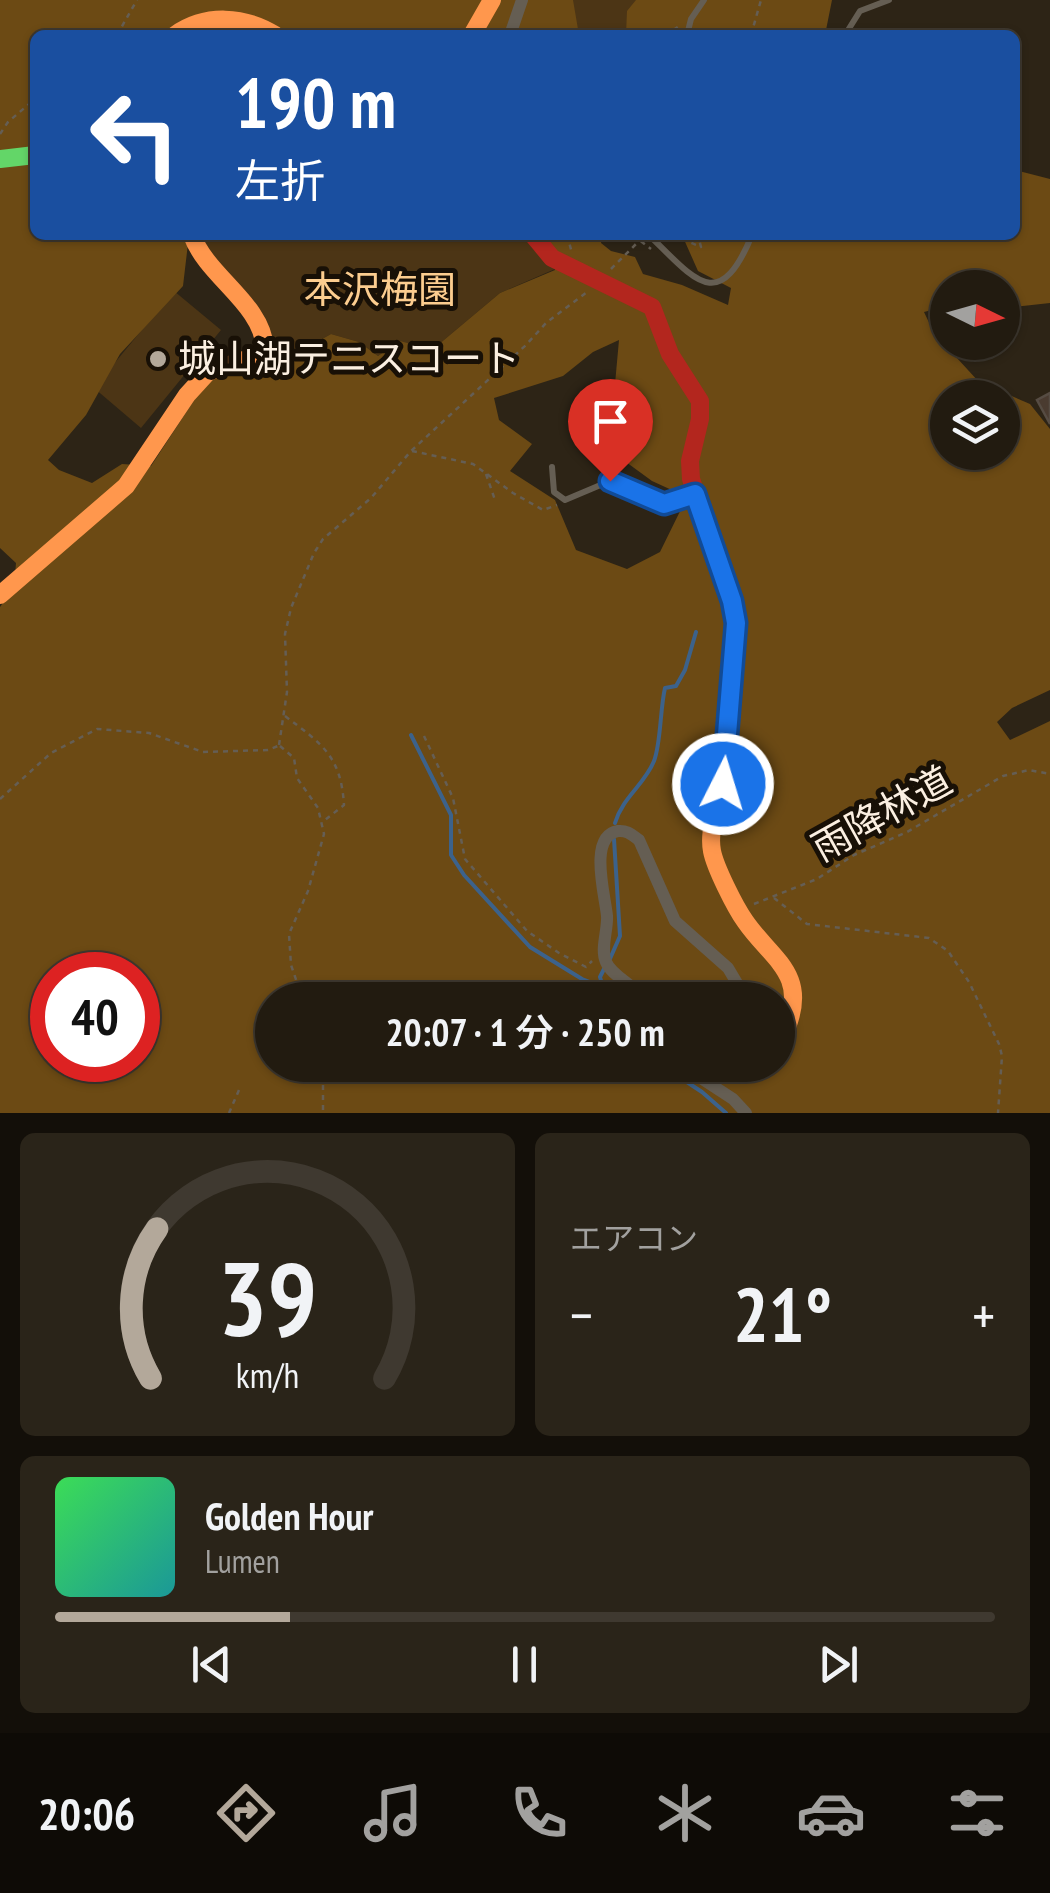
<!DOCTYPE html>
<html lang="ja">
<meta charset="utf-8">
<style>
body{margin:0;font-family:"PT Sans Narrow","Noto Sans JP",sans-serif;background:#2a2419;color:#f1f3f6;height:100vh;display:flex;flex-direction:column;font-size:38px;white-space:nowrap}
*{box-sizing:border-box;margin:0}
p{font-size:32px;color:#a2a19f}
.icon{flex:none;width:55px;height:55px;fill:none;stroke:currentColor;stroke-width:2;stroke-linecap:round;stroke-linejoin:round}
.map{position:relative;height:1113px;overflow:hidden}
.side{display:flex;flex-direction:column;gap:20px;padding:20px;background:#130f09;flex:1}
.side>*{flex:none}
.guide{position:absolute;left:30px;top:30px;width:990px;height:210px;border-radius:15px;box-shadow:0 2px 8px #0004,0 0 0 2px #3f3930;background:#1a4fa0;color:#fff;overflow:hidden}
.needle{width:65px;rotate:95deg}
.buttons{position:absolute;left:930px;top:270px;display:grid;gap:20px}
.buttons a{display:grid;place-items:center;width:90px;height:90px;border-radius:50%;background:#221b10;box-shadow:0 2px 8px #0004,0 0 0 2px #3f3930;font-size:50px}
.speed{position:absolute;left:30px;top:952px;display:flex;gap:20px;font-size:50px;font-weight:700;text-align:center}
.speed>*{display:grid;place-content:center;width:130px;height:130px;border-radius:50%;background:#221b10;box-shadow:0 2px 8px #0004,0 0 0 2px #3f3930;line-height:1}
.speed .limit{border:15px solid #d22;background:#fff;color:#111}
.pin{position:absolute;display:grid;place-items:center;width:85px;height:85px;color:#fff;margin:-102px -42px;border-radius:50% 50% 50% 0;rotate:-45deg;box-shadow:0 0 10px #0007}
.pin .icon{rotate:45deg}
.me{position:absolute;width:110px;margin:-55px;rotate:5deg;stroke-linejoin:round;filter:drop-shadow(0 0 8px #0008)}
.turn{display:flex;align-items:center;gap:35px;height:210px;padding:0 40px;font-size:45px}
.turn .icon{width:130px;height:130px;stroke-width:2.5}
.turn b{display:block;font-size:70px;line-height:85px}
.big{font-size:75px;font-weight:600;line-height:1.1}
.side .widget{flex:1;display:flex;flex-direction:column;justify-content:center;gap:15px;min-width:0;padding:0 35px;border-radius:15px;background:#2a2419}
.side .dial{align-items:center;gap:0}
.dial svg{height:260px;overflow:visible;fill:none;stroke:#3f3930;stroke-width:7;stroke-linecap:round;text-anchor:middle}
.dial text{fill:#f1f3f6;stroke:none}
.song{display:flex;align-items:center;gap:30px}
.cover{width:120px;height:120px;border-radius:15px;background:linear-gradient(135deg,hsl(130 70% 55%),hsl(180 70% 35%))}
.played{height:10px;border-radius:5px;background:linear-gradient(90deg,#b3a89a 25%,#3f3930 25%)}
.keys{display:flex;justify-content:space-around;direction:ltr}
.heat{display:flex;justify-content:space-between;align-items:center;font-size:55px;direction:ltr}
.side .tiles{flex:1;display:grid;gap:20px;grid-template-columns:1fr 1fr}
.widget:last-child{grid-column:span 2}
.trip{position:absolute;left:255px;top:982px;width:540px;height:100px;border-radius:50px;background:#221b10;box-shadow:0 2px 8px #0004,0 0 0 2px #3f3930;font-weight:600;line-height:100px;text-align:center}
.tab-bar{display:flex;height:160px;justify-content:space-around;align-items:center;background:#0e0b06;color:#a2a19f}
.tab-bar .icon{width:70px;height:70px}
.tab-bar .active{color:#b3a89a}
.tab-bar b{font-size:45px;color:#f1f3f6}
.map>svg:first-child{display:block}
</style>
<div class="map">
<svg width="1050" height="1113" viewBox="0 0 1050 1113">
<rect width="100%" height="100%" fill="#2d2416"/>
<path fill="#4c3515" d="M567 0H662L643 35H571Z
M196 235H524L533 249 555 269 500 293 432 350 400 342 378 356 359 342 331 334 285 360 275 351 265 330Z
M174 291 221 330 141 428 94 388Z"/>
<path fill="#6c4a14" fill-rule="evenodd" d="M0 0H573L579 35H516L505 32 504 35H35V235H189L183 286 120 354 86 415 48 460 59 470 92 483 122 464 151 466 206 382 238 366 285 360 331 334 359 342 378 356 400 341 432 350 500 293 555 270 542 235H602L601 243 611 251 635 257 643 274 682 285 728 305 731 288 698 271 682 235H1015V170L1050 179V303L1014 307 1003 302 1002 288H948L947 306 924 312 934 333 979 382 1030 404 1050 429V690L1012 708 997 722 1010 740 1050 721V1113H0V607L14 587 16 563 0 548ZM619 340 612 417 615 454 652 481 687 497 660 552 627 569 576 550 555 500 510 471 532 444 499 420 494 398 563 376 593 352ZM948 398H1002V452H948ZM52 975H138V1060H52ZM272 1000H778V1065H272Z
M636 0H832L825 35H626L627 11Z"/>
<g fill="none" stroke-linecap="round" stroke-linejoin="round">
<path stroke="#3c628b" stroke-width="4" d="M411 735 451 815V855L464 875 530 947 582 979 603 987
M615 823C622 798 645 784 654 761 661 743 660 709 665 688L676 686 685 670 696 632
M609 961 620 936 614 839
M604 969 600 977 603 987 620 1000
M661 1065 702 1092 726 1113"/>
</g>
<path fill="#4a3b30" stroke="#564c43" stroke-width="2.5" d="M1050 393V424L1037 400Z"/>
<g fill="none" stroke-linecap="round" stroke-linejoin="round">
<path stroke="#655e54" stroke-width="2.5" stroke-dasharray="5 5" stroke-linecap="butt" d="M624 31 638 35
M117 35 137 0
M665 35 681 25
M751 35 761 0
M0 134 8 122 35 99
M567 235 572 253
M633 235 651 249
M673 235 701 247 698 235
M611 269 640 240
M412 451 473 464 513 493 543 510 557 505
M486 474 495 500
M285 716C322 744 341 756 344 805L325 820
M424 736 453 798 465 859 527 931 559 953 586 967 592 961
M279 745 287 692 285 634 291 608 314 553 323 539 371 498 411 451 526 345 546 323 587 292
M280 746 294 758 297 778 318 808 324 834 308 891 289 934 291 965 303 1000
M0 799 51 753 97 729 149 733 203 752 268 750 278 746
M774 898 807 924 929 938 948 951 969 982 999 1044 1002 1056 998 1113
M754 904 817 879 854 855 907 832 1003 776 1029 770 1050 774
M323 1065V1113
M229 1113 239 1090"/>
<path stroke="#655e53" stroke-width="6" d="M687 35 691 19 704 0
M845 35 860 11 889 0
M649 235C695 280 719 315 752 235
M552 467 554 492 565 500 610 481 619 482 646 499 664 504 694 494"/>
<path stroke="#655e53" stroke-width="12" d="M510 35 522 0
M644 1000C635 984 613 978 606 962 600 949 608 930 607 916 605 895 588 836 618 831 627 830 632 835 639 840L675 921 728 968 747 1000
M681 1065 733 1099 746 1113"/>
<path stroke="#63d668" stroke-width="18" d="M0 159 35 155"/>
<path stroke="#ff974d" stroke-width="18" d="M175 35C206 13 244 16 275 35
M472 35 492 0
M0 595 126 486 187 395 208 372 259 355 265 348C262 303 207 277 192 235
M717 805C714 820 709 835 712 851 715 867 735 907 745 921 771 959 808 973 787 1027L778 1030"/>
<path stroke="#b3261e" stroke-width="18" d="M533 235 552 258 652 307 670 354 700 401V419L690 461 691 479 732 601 736 623 723 783 717 805"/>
</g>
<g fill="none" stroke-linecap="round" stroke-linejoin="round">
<g stroke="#114b97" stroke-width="25">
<path id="route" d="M610 481 664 504 695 494 732 601 736 623 723 784"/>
</g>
<use href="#route" stroke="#1a73e8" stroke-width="18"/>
</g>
<circle fill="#b3a89a" stroke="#181006" stroke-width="4" cx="158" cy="359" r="10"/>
<g text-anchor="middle" stroke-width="10" stroke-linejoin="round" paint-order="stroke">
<g font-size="38" fill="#fccd8f" stroke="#181006">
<text x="380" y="303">本沢梅園</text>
</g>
<g font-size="38" fill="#fbefe1" stroke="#181006" text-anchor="start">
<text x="178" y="372">城山湖テニスコート</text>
</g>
<g font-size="38" fill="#fbefe1" stroke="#181006">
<text transform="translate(882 814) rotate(-29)" y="13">雨降林道</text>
</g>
</g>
</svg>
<div class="buttons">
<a><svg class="needle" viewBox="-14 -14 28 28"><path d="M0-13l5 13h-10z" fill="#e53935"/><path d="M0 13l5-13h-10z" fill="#a2a19f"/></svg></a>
<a><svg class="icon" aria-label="layers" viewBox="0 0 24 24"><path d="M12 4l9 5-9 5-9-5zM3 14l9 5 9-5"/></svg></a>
</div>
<div class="speed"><div class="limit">40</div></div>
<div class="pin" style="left:610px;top:481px;background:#d93025"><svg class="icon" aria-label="arrive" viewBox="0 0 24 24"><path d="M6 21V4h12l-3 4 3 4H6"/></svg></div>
<svg class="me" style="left:723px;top:784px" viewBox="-20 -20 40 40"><circle r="17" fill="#1a73e8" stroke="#fff" stroke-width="3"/><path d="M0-11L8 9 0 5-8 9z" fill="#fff"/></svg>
<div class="trip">20:07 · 1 分 · 250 m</div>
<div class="guide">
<div class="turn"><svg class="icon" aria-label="left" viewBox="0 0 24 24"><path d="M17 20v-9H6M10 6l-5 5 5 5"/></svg><div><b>190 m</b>左折</div></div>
</div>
</div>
<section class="side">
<div class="tiles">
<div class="widget dial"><svg viewBox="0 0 100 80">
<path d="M14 69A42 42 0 1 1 86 69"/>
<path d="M14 69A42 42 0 0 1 16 23" stroke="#b3a89a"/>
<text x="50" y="56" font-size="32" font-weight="700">39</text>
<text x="50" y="72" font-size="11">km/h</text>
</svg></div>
<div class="widget"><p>エアコン</p>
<div class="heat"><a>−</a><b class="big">21°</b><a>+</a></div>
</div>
<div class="widget">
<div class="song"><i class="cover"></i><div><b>Golden Hour</b><p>Lumen</p></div></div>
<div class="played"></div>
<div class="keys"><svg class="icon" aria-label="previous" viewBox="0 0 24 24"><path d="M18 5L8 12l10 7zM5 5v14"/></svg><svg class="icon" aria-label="pause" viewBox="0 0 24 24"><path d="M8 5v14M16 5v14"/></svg><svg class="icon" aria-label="next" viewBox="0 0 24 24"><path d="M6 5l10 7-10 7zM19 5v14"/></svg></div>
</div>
</div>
</section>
<nav class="tab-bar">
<b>20:06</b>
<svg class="icon active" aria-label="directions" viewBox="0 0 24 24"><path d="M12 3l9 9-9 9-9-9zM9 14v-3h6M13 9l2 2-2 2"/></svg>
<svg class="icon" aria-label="music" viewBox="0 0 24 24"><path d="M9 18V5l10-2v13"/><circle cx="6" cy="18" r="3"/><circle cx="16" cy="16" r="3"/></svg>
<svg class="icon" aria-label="phone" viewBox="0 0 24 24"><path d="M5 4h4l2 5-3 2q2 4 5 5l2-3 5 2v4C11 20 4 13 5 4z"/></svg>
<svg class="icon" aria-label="climate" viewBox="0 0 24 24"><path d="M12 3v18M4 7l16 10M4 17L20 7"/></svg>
<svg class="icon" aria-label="car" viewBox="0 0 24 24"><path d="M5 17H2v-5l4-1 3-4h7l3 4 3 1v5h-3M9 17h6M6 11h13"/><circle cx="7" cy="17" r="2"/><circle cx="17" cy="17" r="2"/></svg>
<svg class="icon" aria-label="filters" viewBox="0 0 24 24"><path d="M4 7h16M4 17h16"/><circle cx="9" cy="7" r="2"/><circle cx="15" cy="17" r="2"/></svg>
</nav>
